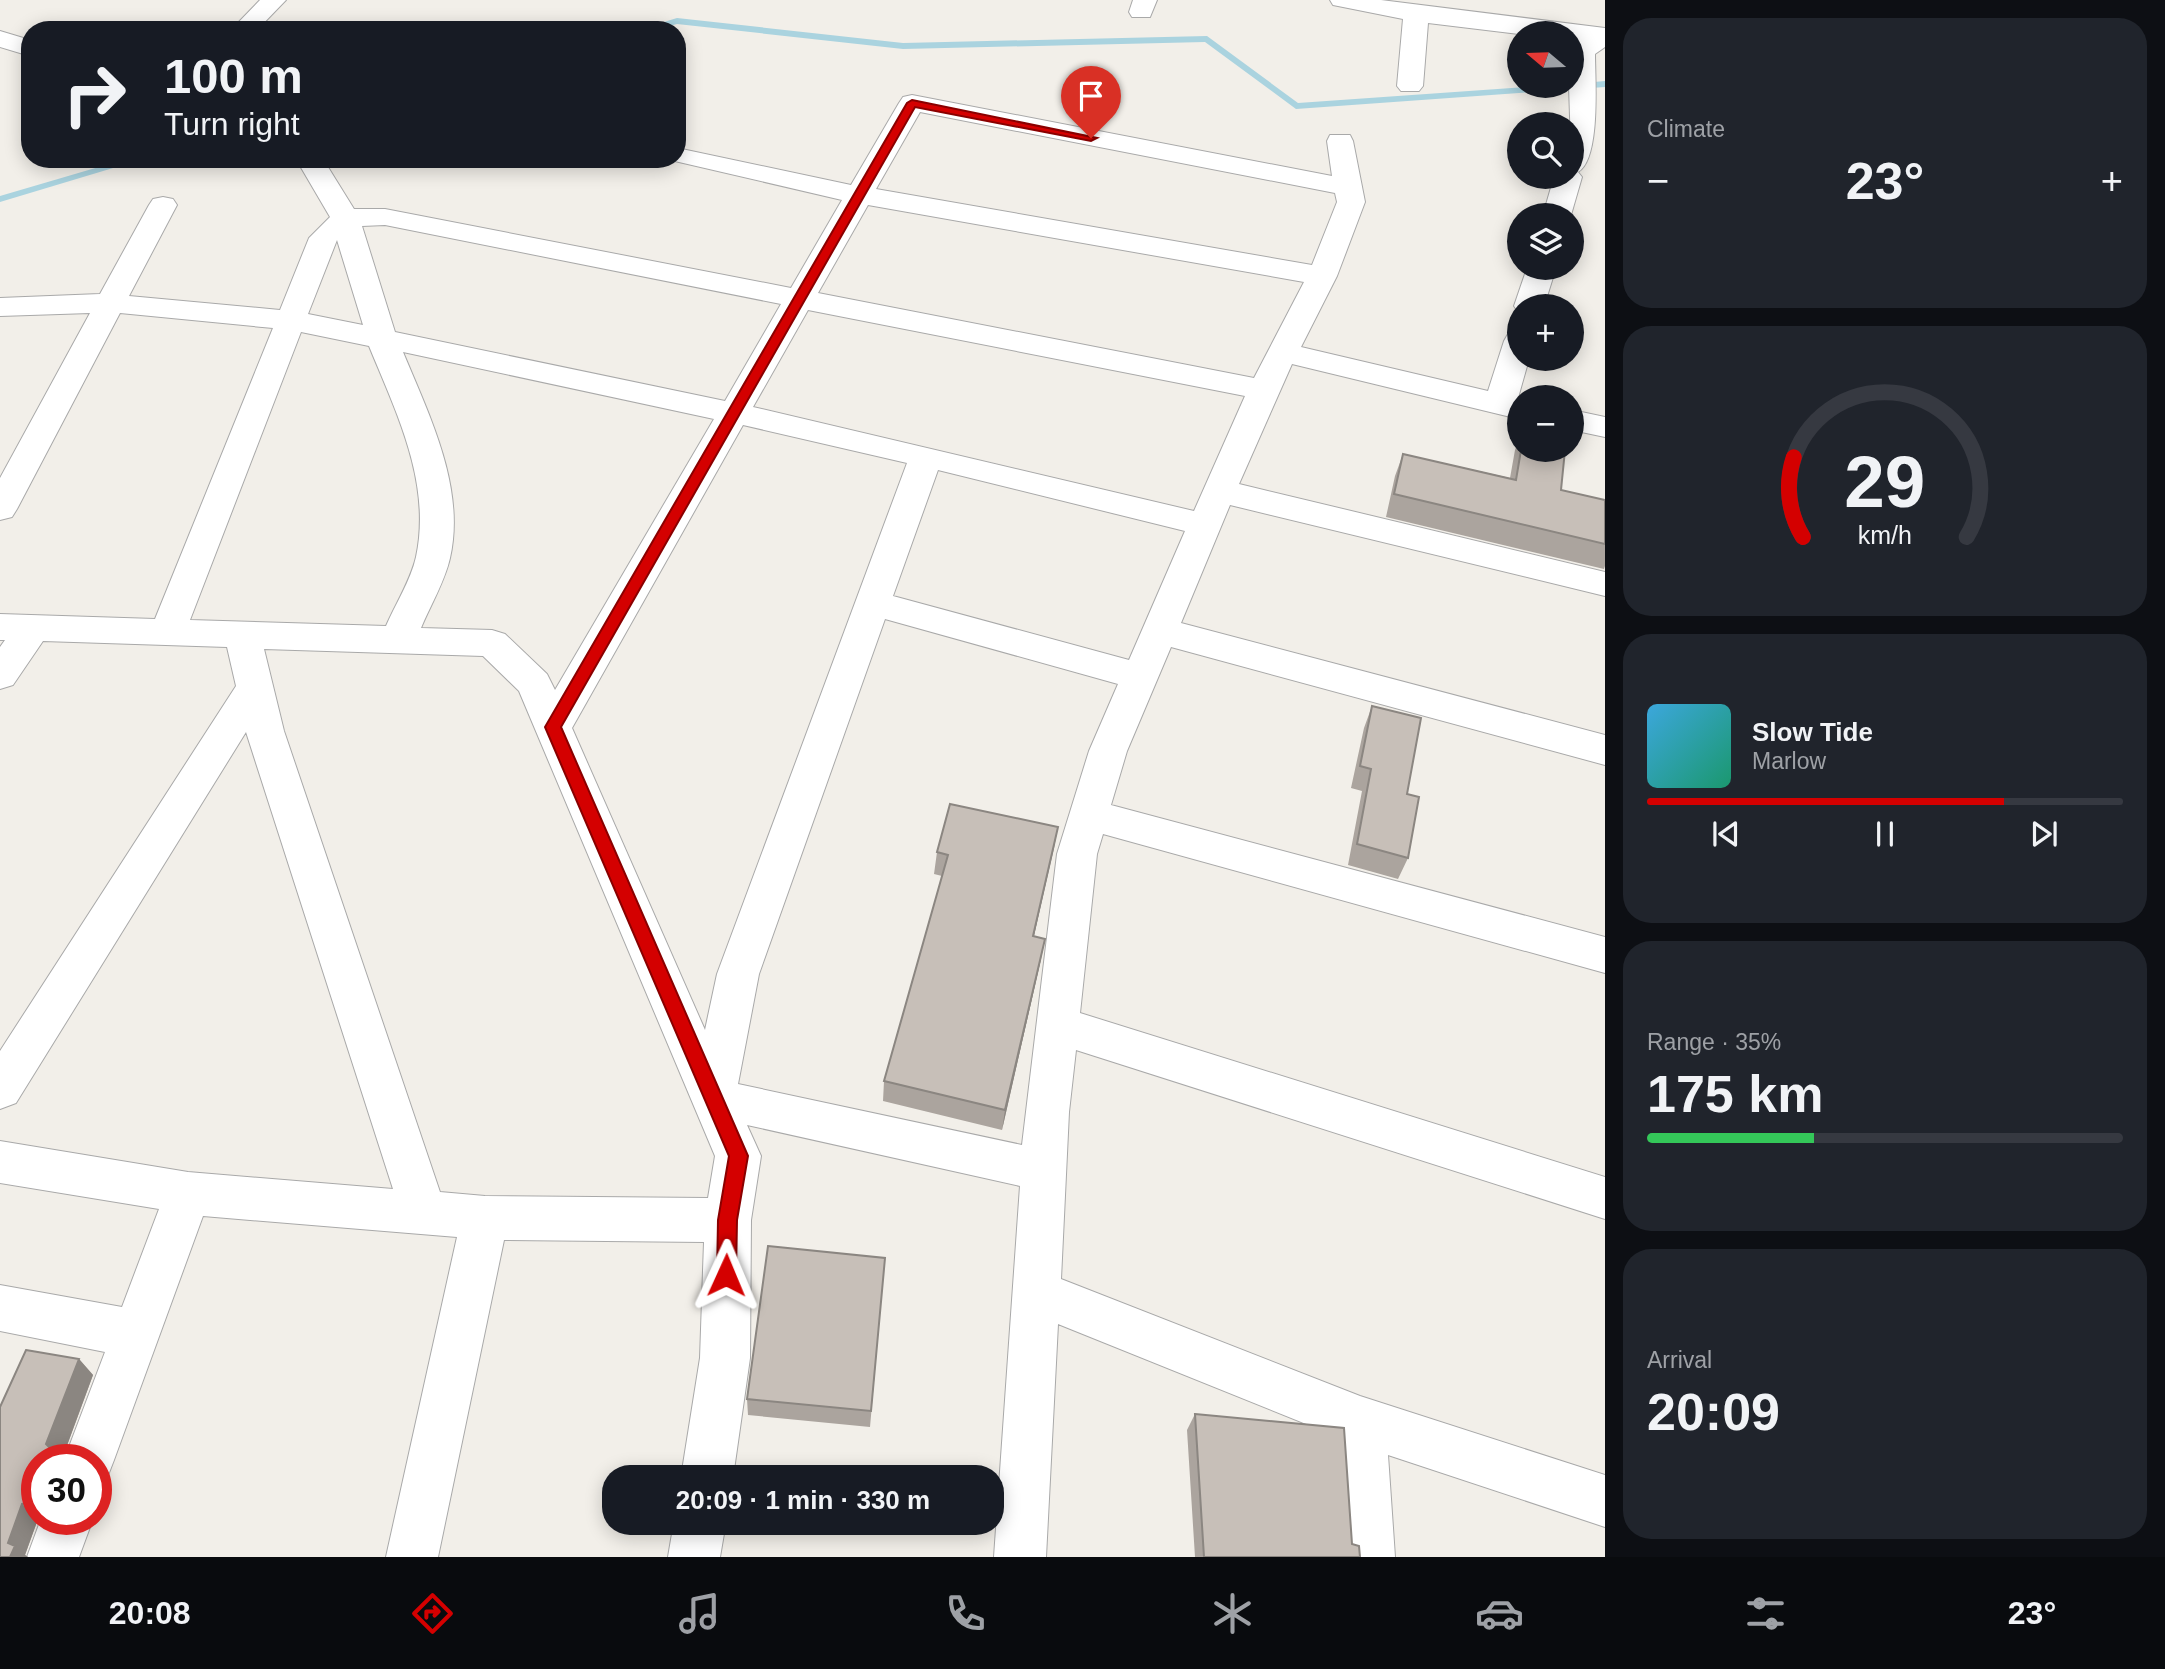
<!DOCTYPE html>
<meta charset="utf-8">
<style>
body{margin:0;font-family:Helvetica,sans-serif;background:#20242c;color:#f1f3f6;height:100vh;display:flex;flex-direction:column;font-size:26px;white-space:nowrap}
*{box-sizing:border-box;margin:0}
p{font-size:23px;color:#9ea1a6}
.icon{flex:none;width:38px;height:38px;fill:none;stroke:currentColor;stroke-width:2;stroke-linecap:round;stroke-linejoin:round}
.map{position:relative;flex:1;overflow:hidden}
.sheet{display:flex;flex-direction:column;gap:18px;padding:18px;background:#0d0f14;width:560px}
.sheet>*{flex:none}
.top-card{position:absolute;left:21px;top:21px;width:665px;height:147px;border-radius:28px;box-shadow:0 4px 18px #0003;background:#171b24;color:#f1f3f6;overflow:hidden}
.needle{width:46px;rotate:289deg}
.buttons{position:absolute;left:1507px;top:21px;display:grid;gap:14px}
.buttons a{display:grid;place-items:center;width:77px;height:77px;border-radius:50%;background:#171b24;box-shadow:0 4px 18px #0003;font-size:35px}
.speed{position:absolute;left:21px;top:1444px;display:flex;gap:14px;font-size:35px;font-weight:700;text-align:center}
.speed>*{display:grid;place-content:center;width:91px;height:91px;border-radius:50%;background:#171b24;box-shadow:0 4px 18px #0003;line-height:1}
.speed .limit{border:10px solid #d22;background:#fff;color:#111}
.pin{position:absolute;display:grid;place-items:center;width:60px;height:60px;color:#fff;margin:-72px -30px;border-radius:50% 50% 50% 0;rotate:-45deg;box-shadow:0 0 7px #0007}
.pin .icon{rotate:45deg}
.me{position:absolute;width:77px;margin:-38px;rotate:1deg;stroke-linejoin:round;filter:drop-shadow(0 0 5px #0008)}
.turn{display:flex;align-items:center;gap:24px;height:147px;padding:0 28px;font-size:32px}
.turn .icon{width:91px;height:91px;stroke-width:2.5}
.turn b{display:block;font-size:49px;line-height:60px}
.big{font-size:52px;font-weight:600;line-height:1.1}
.sheet .widget{flex:1;display:flex;flex-direction:column;justify-content:center;gap:10px;min-width:0;padding:0 24px;border-radius:28px;background:#20242c}
.sheet .dial{align-items:center;gap:0}
.dial svg{height:182px;overflow:visible;fill:none;stroke:#363941;stroke-width:7;stroke-linecap:round;text-anchor:middle}
.dial text{fill:#f1f3f6;stroke:none}
.song{display:flex;align-items:center;gap:21px}
.cover{width:84px;height:84px;border-radius:10px;background:linear-gradient(135deg,hsl(200 70% 55%),hsl(160 70% 35%))}
.played{height:7px;border-radius:4px;background:linear-gradient(90deg,#d40000 75%,#363941 75%)}
.keys{display:flex;justify-content:space-around;direction:ltr}
.heat{display:flex;justify-content:space-between;align-items:center;font-size:38px;direction:ltr}
.charge{height:10px;border-radius:5px;background:linear-gradient(90deg,#34c759 35%,#363941 0)}
.trip{position:absolute;left:602px;top:1465px;width:402px;height:70px;border-radius:28px;background:#171b24;box-shadow:0 4px 18px #0003;font-weight:600;line-height:70px;text-align:center}
.menu{display:flex;height:112px;justify-content:space-around;align-items:center;background:#090b0e;color:#9ea1a6}
.menu .icon{width:49px;height:49px}
.menu .active{color:#d40000}
.menu b{font-size:32px;color:#f1f3f6}
main{display:flex;flex:1;min-height:0}
.map>svg:first-child{display:block}
</style>
<main>
<div class="map">
<svg width="1605" height="1557" viewBox="0 0 1605 1557">
<rect width="100%" height="100%" fill="#f2efe9"/>
<g fill="none" stroke-linecap="round" stroke-linejoin="round">
<path fill="#aad3df" fill-rule="evenodd" d="M677 18 903 43 1207 36 1298 103 1541 86H1572V84L1605 81V87L1296 109 1205 42 903 49 677 24 654 30H638Z
M126 159H143L0 202V196Z"/>
<g stroke="#a9a9a9" stroke-width="2">
<path id="minor" d="M260 0H286L257 30H231Z
M1133 0H1157L1150 17H1132L1129 12Z
M1330 0H1381L1605 28V47L1595 54C1595 79 1601 159 1578 172L1582 177 1571 215H1543L1554 177H1572L1569 86H1572V48L1579 41H1572V33L1519 34 1428 23 1423 86 1419 91H1401L1397 86 1403 19 1333 5Z
M0 31 30 40V56L0 47Z
M912 95 1332 176 1327 141 1330 135H1350L1353 141 1365 202 1337 276 1301 347 1488 391 1504 341 1508 334 1519 332V359H1529L1518 398 1519 419 1292 364 1239 484 1605 572V596L1230 505 1181 623 1605 735V765L1171 647 1127 751 1111 805 1605 937V973L1103 834 1097 854 1080 1013 1605 1177V1219L1076 1050 1069 1112 1061 1279 1360 1396 1605 1475V1527L1388 1455 1395 1557H1343L1336 1436 1058 1324 1046 1557H994L1020 1186 747 1125 761 1156 751 1220 750 1358 733 1477H681L700 1358 704 1242 504 1240 438 1557H386L457 1237 203 1216 114 1460 107 1478 96 1482V1460H64L105 1352 0 1331V1285L122 1307 159 1209 0 1183V1141L188 1172 393 1189 246 732 16 1103 0 1109V1051L236 686 227 647 43 641 13 685 0 689V647L5 640H0V614L155 619 273 328 120 313 17 509 12 517 0 520V478L90 313 0 316V298L100 294 149 205 153 199 163 197 173 199 177 205 129 296 280 310 309 238 330 217 296 159H323L354 209H385L791 288 842 200 666 159H677V148L851 185 899 103 903 97ZM920 112 1335 193 1337 202 1312 265 876 189ZM868 205 1304 282 1254 378 818 293ZM385 225 781 304 725 401 395 332 362 226ZM337 240 363 325 308 314ZM808 310 1245 396 1194 511 753 407ZM301 332 369 346C396 412 432 483 416 557 411 580 395 605 386 626L190 620ZM403 352 714 419 555 690 547 674 505 634 492 630 421 628C430 606 445 581 450 558 466 488 429 415 403 352ZM743 425 907 463 717 974 705 1030 572 728ZM938 470 1185 531 1129 660 893 596ZM885 619 1118 684 1089 751 1057 854 1022 1145 738 1084 759 974ZM264 649 483 656 519 691 715 1156 708 1198 485 1196 440 1192 284 731Z
M1527 268H1556L1544 306H1519V313L1514 306Z
M1572 410 1605 417V437L1572 430Z
M41 1519H93L79 1557H27Z
M674 1522H726L720 1557H668Z"/>
</g>
<use href="#minor" fill="#fff" fill-rule="evenodd"/>
</g>
<path fill="#aba49e" d="M1519 440V450H1521L1561 490 1605 500V566L1604 569 1386 517 1395 476 1403 454 1510 478 1515 450Z
M1372 706 1407 794 1408 858 1398 879 1348 865 1362 791 1351 788 1364 728Z
M1058 827 1034 936 1041 959 1002 1130 883 1101 884 1081 942 876 934 874 937 852Z
M885 1258 870 1427 748 1415 747 1399Z
M26 1350 79 1359 93 1375 62 1459V1460H37V1519H38L25 1555 28 1557H0V1407Z
M1195 1414 1352 1544 1360 1557H1195L1187 1430Z"/>
<path fill="#8b8681" d="M1058 827 1054 848 1029 957 1033 936Z
M1045 939 1041 959 1002 1130 1005 1110Z
M79 1359 93 1375 62 1459V1460H45L46 1444Z
M22 1504 37 1517V1519H38L25 1555 28 1557H10L8 1543Z"/>
<path fill="#c7bfb8" stroke="#8b8681" stroke-width="2" d="M1521 450H1565L1561 490 1605 500V544L1394 494 1403 454 1516 480Z
M1372 706 1421 718 1407 794 1419 797 1408 858 1357 844 1371 769 1360 766Z
M950 804 1058 827 1033 936 1045 939 1005 1110 884 1081 948 855 937 852Z
M768 1246 885 1258 871 1411 747 1399Z
M26 1350 79 1359 46 1444 50 1448 45 1460H37V1496L34 1502 22 1504 8 1543 15 1546 10 1557H0V1407Z
M1195 1414 1344 1428 1352 1544 1359 1546 1360 1557H1204Z"/>
<path fill="#d40000" stroke="#8a0000" stroke-width="2" d="M912 100 1097 138 1091 141 915 107 561 727 748 1156 737 1220 736 1275 733 1282 726 1284 719 1282 717 1275 718 1220 729 1156 545 727 907 103Z"/>
</svg>
<div class="buttons">
<a><svg class="needle" viewBox="-14 -14 28 28"><path d="M0-13l5 13h-10z" fill="#e53935"/><path d="M0 13l5-13h-10z" fill="#9ea1a6"/></svg></a>
<a><svg class="icon" aria-label="search" viewBox="0 0 24 24"><circle cx="10" cy="10" r="6"/><path d="M15 15l6 6"/></svg></a>
<a><svg class="icon" aria-label="layers" viewBox="0 0 24 24"><path d="M12 4l9 5-9 5-9-5zM3 14l9 5 9-5"/></svg></a>
<a>+</a>
<a>−</a>
</div>
<div class="speed"><div class="limit">30</div></div>
<div class="pin" style="left:1091px;top:138px;background:#d93025"><svg class="icon" aria-label="arrive" viewBox="0 0 24 24"><path d="M6 21V4h12l-3 4 3 4H6"/></svg></div>
<svg class="me" style="left:726px;top:1275px" viewBox="-20 -20 40 40"><path d="M0-17L14 15 0 8-14 15z" fill="#d40000" stroke="#fff" stroke-width="4"/></svg>
<div class="trip">20:09 · 1 min · 330 m</div>
<div class="top-card">
<div class="turn"><svg class="icon" aria-label="right" viewBox="0 0 24 24"><path d="M7 20v-9h11M14 6l5 5-5 5"/></svg><div><b>100 m</b>Turn right</div></div>
</div>
</div>
<section class="sheet">
<div class="widget"><p>Climate</p>
<div class="heat"><a>−</a><b class="big">23°</b><a>+</a></div>
</div>
<div class="widget dial"><svg viewBox="0 0 100 80">
<path d="M14 69A42 42 0 1 1 86 69"/>
<path d="M14 69A42 42 0 0 1 10 34" stroke="#d40000"/>
<text x="50" y="56" font-size="32" font-weight="700">29</text>
<text x="50" y="72" font-size="11">km/h</text>
</svg></div>
<div class="widget">
<div class="song"><i class="cover"></i><div><b>Slow Tide</b><p>Marlow</p></div></div>
<div class="played"></div>
<div class="keys"><svg class="icon" aria-label="previous" viewBox="0 0 24 24"><path d="M18 5L8 12l10 7zM5 5v14"/></svg><svg class="icon" aria-label="pause" viewBox="0 0 24 24"><path d="M8 5v14M16 5v14"/></svg><svg class="icon" aria-label="next" viewBox="0 0 24 24"><path d="M6 5l10 7-10 7zM19 5v14"/></svg></div>
</div>
<div class="widget"><p>Range · 35%</p><b class="big">175 km</b><div class="charge"></div></div>
<div class="widget"><p>Arrival</p><b class="big">20:09</b></div>
</section>
</main>
<nav class="menu">
<b>20:08</b>
<svg class="icon active" aria-label="directions" viewBox="0 0 24 24"><path d="M12 3l9 9-9 9-9-9zM9 14v-3h6M13 9l2 2-2 2"/></svg>
<svg class="icon" aria-label="music" viewBox="0 0 24 24"><path d="M9 18V5l10-2v13"/><circle cx="6" cy="18" r="3"/><circle cx="16" cy="16" r="3"/></svg>
<svg class="icon" aria-label="phone" viewBox="0 0 24 24"><path d="M5 4h4l2 5-3 2q2 4 5 5l2-3 5 2v4C11 20 4 13 5 4z"/></svg>
<svg class="icon" aria-label="climate" viewBox="0 0 24 24"><path d="M12 3v18M4 7l16 10M4 17L20 7"/></svg>
<svg class="icon" aria-label="car" viewBox="0 0 24 24"><path d="M5 17H2v-5l4-1 3-4h7l3 4 3 1v5h-3M9 17h6M6 11h13"/><circle cx="7" cy="17" r="2"/><circle cx="17" cy="17" r="2"/></svg>
<svg class="icon" aria-label="filters" viewBox="0 0 24 24"><path d="M4 7h16M4 17h16"/><circle cx="9" cy="7" r="2"/><circle cx="15" cy="17" r="2"/></svg>
<b>23°</b>
</nav>
